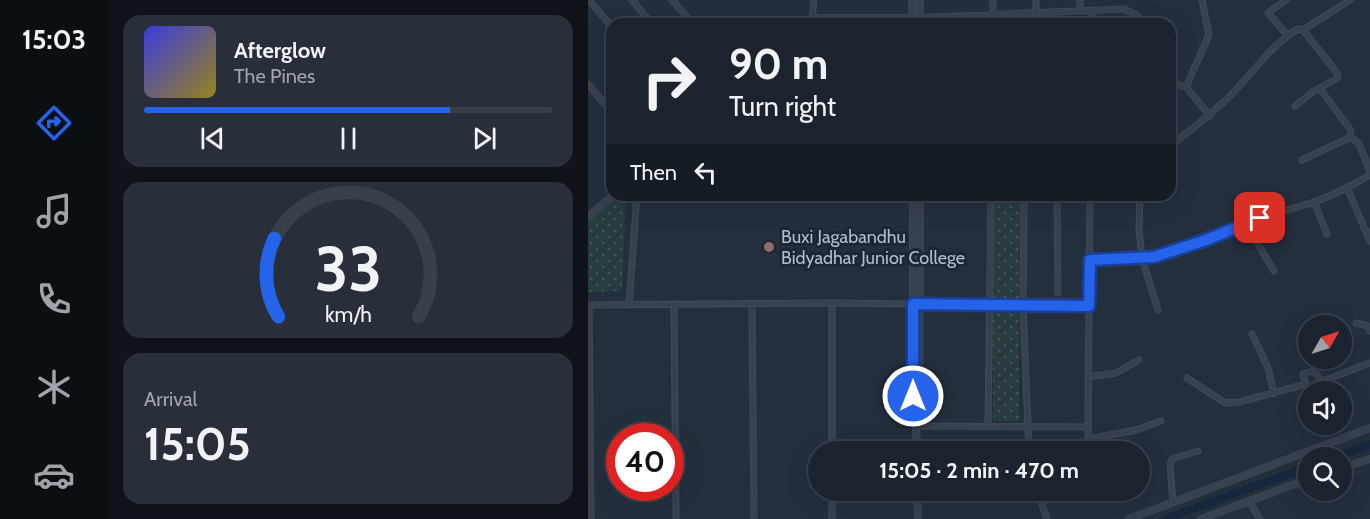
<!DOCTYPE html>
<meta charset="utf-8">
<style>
body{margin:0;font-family:Cabin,sans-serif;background:#282f3a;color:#f1f3f6;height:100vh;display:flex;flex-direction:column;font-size:22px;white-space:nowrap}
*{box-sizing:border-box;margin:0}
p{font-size:20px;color:#a0a4aa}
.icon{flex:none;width:33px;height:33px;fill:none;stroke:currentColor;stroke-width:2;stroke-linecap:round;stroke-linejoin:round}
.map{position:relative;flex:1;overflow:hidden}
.sheet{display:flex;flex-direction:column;gap:15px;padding:15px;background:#0f1319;width:480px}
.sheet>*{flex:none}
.banner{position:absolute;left:18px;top:18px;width:570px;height:183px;border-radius:18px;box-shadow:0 6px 24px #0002,0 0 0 2px #39404a;background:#1b232e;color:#f1f3f6;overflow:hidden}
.needle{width:39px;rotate:51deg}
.buttons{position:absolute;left:710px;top:315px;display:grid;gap:12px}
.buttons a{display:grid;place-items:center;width:54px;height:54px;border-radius:50%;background:#1b232e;box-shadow:0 6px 24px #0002,0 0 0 2px #39404a;font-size:30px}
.speed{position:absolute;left:18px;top:423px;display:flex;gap:12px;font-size:30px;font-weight:700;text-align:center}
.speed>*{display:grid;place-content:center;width:78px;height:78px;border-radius:50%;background:#1b232e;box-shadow:0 6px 24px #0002,0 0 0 2px #39404a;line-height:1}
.speed .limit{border:9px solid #d22;background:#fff;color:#111}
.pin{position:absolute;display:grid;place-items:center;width:51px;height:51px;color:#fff;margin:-26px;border-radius:12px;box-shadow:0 3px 9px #0006}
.me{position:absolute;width:66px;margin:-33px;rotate:0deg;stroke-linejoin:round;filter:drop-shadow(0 0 4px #0008)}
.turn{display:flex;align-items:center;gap:21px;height:126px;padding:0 24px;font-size:27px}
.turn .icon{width:78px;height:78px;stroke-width:2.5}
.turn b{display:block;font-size:42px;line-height:51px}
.then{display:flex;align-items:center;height:57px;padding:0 24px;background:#0003;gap:12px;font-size:22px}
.big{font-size:45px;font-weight:800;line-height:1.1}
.sheet .card{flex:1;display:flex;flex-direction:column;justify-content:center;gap:9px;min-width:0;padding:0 21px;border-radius:18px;background:#282f3a}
.sheet .dial{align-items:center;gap:0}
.dial svg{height:156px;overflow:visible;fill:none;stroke:#39404a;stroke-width:7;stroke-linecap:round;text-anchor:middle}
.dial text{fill:#f1f3f6;stroke:none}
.song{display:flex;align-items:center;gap:18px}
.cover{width:72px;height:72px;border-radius:9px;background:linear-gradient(135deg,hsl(240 70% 55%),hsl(50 70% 35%))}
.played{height:6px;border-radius:3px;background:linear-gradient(90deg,#2563eb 75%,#39404a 75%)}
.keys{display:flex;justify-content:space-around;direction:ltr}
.trip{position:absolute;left:220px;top:441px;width:342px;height:60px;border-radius:30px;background:#1b232e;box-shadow:0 6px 24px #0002,0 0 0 2px #39404a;font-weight:800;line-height:60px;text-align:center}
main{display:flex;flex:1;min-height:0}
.dock{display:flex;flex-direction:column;width:108px;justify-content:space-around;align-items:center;background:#0b0e12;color:#a0a4aa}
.dock .icon{width:42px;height:42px}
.dock .selected{color:#2563eb}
.dock b{font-size:27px;color:#f1f3f6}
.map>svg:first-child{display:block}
</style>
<main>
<nav class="dock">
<b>15:03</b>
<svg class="icon selected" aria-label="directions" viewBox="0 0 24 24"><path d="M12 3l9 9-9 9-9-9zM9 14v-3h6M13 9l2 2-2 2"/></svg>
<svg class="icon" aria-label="music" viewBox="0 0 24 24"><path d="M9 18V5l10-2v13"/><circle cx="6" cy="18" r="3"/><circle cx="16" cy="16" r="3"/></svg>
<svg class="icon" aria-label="phone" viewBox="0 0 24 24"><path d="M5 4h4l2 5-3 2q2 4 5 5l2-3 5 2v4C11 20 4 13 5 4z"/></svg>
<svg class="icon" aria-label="climate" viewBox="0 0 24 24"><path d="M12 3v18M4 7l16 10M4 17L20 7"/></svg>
<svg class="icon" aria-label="car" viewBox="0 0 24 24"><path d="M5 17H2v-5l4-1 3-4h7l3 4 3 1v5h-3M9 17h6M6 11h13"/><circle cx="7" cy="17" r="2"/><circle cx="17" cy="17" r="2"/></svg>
</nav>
<section class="sheet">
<div class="card">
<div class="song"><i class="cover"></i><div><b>Afterglow</b><p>The Pines</p></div></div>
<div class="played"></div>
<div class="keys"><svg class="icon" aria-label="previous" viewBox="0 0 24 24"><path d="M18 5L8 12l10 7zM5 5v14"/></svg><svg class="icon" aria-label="pause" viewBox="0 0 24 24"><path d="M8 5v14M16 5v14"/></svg><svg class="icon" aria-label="next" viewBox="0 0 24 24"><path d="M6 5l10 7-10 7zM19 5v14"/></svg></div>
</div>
<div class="card dial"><svg viewBox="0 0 100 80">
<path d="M14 69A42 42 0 1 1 86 69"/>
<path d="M14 69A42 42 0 0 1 12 29" stroke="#2563eb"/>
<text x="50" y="56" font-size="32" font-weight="700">33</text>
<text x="50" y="72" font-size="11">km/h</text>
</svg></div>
<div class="card"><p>Arrival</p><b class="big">15:05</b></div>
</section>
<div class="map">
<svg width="782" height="519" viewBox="0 0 782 519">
<defs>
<pattern id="park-dots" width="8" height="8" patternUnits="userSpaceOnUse" patternTransform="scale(1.5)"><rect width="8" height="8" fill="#263c3f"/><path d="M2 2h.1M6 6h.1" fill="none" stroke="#435659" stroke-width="1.8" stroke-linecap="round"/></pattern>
</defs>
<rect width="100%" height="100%" fill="#242f3e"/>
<path fill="url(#park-dots)" d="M29 195H38L34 291 0 292V220Z
M406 195H432L431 302 405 301Z
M405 312 431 313V421H405Z"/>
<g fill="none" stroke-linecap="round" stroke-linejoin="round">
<path stroke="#17263c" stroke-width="8" d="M746 458 782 444
M577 519 720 467"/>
<g stroke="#414a57" stroke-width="7">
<path id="minor" d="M1 0 24 27
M44 0 64 24
M84 0 105 24
M698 0 680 13 700 36
M492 10V0
M467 11V24
M448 12V0
M224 18 226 0
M324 18 536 9 549 15V24
M404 24 405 0
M439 24V12
M504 24 505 10
M582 83 598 87 621 35 614 0
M0 84 24 113
M598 87 622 116
M707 106 726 91 750 78 749 73 715 30
M763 137 771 144 782 171
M582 146C603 130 624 114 643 95 665 73 683 45 710 29L715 30 762 0
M714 160 763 137 762 129 732 89
M759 187 778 232H782
M436 195 435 305 441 452
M469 195 470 293
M726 202 739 234
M658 224 686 271
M778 232 782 241
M502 260 554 258 551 230 552 195
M164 303 166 519
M86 304 88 519
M0 305 244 303 501 306
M1 305 3 519
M41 305 49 195
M570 310 554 258C590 256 636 231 671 219 687 213 704 209 720 204 742 197 762 186 782 175
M768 323 780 326 782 331
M664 334 680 368 686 394
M500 377 528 373 551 360
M599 378 637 403 651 402 718 384 715 374 725 371 730 376 732 382 782 363
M400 425 403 195
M328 426 500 427
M500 439 548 430 573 421
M244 452V303
M501 452 500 427 502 195
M449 490 459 519
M661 501 672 519
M585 503 582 465 584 459 610 451
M244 519V490"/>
</g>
<g stroke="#414a57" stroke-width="8">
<path id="tertiary" d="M324 0V24
M332 0V24
M216 24 224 18H324
M325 195V419L328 426 329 452
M0 217 25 195
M328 426 331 419 332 195
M753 468 782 459
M330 490V519
M541 519 782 428
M613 519 720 479"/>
</g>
<use href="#minor" stroke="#38414e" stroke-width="5"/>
<use href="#tertiary" stroke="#38414e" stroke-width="7"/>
</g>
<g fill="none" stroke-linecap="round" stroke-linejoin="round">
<g stroke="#184099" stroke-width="15">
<path id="route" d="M325 396V304L501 306 502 260 566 257 618 240 672 218"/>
</g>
<use href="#route" stroke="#2563eb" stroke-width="10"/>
</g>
<circle fill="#8d6e63" stroke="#1d2633" stroke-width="2" cx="181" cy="247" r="6"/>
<g text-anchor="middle" stroke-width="6" stroke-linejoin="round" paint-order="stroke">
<g font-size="18" fill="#b4bcc9" stroke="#1d2633" text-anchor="start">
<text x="193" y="243">Buxi Jagabandhu<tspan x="193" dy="21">Bidyadhar Junior College</tspan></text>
</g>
</g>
</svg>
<div class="buttons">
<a><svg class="needle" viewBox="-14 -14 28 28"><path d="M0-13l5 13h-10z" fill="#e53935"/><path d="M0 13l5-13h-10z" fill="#a0a4aa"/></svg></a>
<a><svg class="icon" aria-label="sound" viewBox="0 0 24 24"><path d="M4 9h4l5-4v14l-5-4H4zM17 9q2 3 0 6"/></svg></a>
<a><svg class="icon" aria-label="search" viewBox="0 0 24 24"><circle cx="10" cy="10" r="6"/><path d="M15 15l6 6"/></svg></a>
</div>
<div class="speed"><div class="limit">40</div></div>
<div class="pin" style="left:672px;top:218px;background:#d93025"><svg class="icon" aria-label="arrive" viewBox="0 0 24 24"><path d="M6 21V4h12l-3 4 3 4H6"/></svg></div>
<svg class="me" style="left:325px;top:396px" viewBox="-20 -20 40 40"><circle r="17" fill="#2563eb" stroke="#fff" stroke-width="3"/><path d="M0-11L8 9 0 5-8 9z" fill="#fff"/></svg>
<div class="trip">15:05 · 2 min · 470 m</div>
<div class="banner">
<div class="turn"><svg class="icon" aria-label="right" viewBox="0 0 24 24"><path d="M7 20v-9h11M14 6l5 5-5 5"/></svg><div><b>90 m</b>Turn right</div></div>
<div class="then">Then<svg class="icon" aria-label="left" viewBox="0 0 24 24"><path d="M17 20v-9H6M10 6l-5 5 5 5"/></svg></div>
</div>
</div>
</main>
